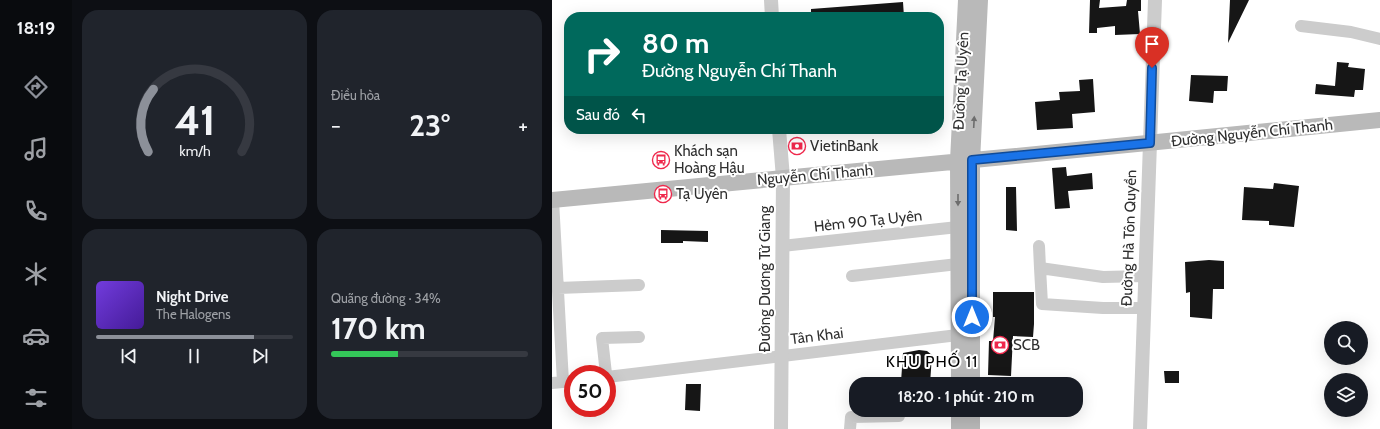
<!DOCTYPE html>
<html lang="vi">
<meta charset="utf-8">
<style>
body{margin:0;font-family:Cabin,sans-serif;background:#20242c;color:#f1f3f6;height:100vh;display:flex;flex-direction:column;font-size:15px;white-space:nowrap}
*{box-sizing:border-box;margin:0}
p{font-size:13px;color:#9ea1a6}
.icon{flex:none;width:22px;height:22px;fill:none;stroke:currentColor;stroke-width:2;stroke-linecap:round;stroke-linejoin:round}
.map{position:relative;flex:1;overflow:hidden}
.details{display:flex;flex-direction:column;gap:10px;padding:10px;background:#0d0f14;width:480px}
.details>*{flex:none}
.banner{position:absolute;left:12px;top:12px;width:380px;height:122px;border-radius:16px;box-shadow:0 4px 16px #0002;background:#00695c;color:#fff;overflow:hidden}
.controls{position:absolute;left:772px;top:321px;display:grid;gap:8px}
.controls a{display:grid;place-items:center;width:44px;height:44px;border-radius:50%;background:#171b24;box-shadow:0 4px 16px #0002;font-size:20px}
.speed{position:absolute;left:12px;top:365px;display:flex;gap:8px;font-size:20px;font-weight:700;text-align:center}
.speed>*{display:grid;place-content:center;width:52px;height:52px;border-radius:50%;background:#171b24;box-shadow:0 4px 16px #0002;line-height:1}
.speed .limit{border:6px solid #d22;background:#fff;color:#111}
.pin{position:absolute;display:grid;place-items:center;width:34px;height:34px;color:#fff;margin:-41px -17px;border-radius:50% 50% 50% 0;rotate:-45deg;box-shadow:0 0 4px #0007}
.pin .icon{rotate:45deg}
.me{position:absolute;width:44px;margin:-22px;rotate:0deg;stroke-linejoin:round;filter:drop-shadow(0 0 3px #0008)}
.turn{display:flex;align-items:center;gap:14px;height:84px;padding:0 12px;font-size:18px}
.turn .icon{width:52px;height:52px;stroke-width:2.5}
.turn b{display:block;font-size:28px;line-height:34px}
.then{display:flex;align-items:center;height:38px;padding:0 12px;background:#0003;gap:8px;font-size:15px}
.big{font-size:30px;font-weight:700;line-height:1.1}
.details .tile{flex:1;display:flex;flex-direction:column;justify-content:center;gap:6px;min-width:0;padding:0 14px;border-radius:16px;background:#20242c}
.details .dial{align-items:center;gap:0}
.dial svg{height:104px;overflow:visible;fill:none;stroke:#363941;stroke-width:7;stroke-linecap:round;text-anchor:middle}
.dial text{fill:#f1f3f6;stroke:none}
.song{display:flex;align-items:center;gap:12px}
.cover{width:48px;height:48px;border-radius:6px;background:linear-gradient(135deg,hsl(260 70% 55%),hsl(260 70% 35%))}
.played{height:4px;border-radius:2px;background:linear-gradient(90deg,#8c9099 80%,#363941 80%)}
.keys{display:flex;justify-content:space-around;direction:ltr}
.heat{display:flex;justify-content:space-between;align-items:center;font-size:22px;direction:ltr}
.charge{height:6px;border-radius:3px;background:linear-gradient(90deg,#34c759 34%,#363941 0)}
.details .tiles{flex:1;display:grid;gap:10px;grid-template-columns:repeat(2,1fr)}
.trip{position:absolute;left:297px;top:377px;width:234px;height:40px;border-radius:16px;background:#171b24;box-shadow:0 4px 16px #0002;font-weight:700;line-height:40px;text-align:center}
main{display:flex;flex:1;min-height:0}
.tabs{display:flex;flex-direction:column;width:72px;justify-content:space-around;align-items:center;background:#090b0e;color:#9ea1a6}
.tabs .icon{width:28px;height:28px}
.tabs .on{color:#8c9099}
.tabs b{font-size:18px;color:#f1f3f6}
.map>svg:first-child{display:block}
</style>
<main>
<nav class="tabs">
<b>18:19</b>
<svg class="icon on" aria-label="directions" viewBox="0 0 24 24"><path d="M12 3l9 9-9 9-9-9zM9 14v-3h6M13 9l2 2-2 2"/></svg>
<svg class="icon" aria-label="music" viewBox="0 0 24 24"><path d="M9 18V5l10-2v13"/><circle cx="6" cy="18" r="3"/><circle cx="16" cy="16" r="3"/></svg>
<svg class="icon" aria-label="phone" viewBox="0 0 24 24"><path d="M5 4h4l2 5-3 2q2 4 5 5l2-3 5 2v4C11 20 4 13 5 4z"/></svg>
<svg class="icon" aria-label="climate" viewBox="0 0 24 24"><path d="M12 3v18M4 7l16 10M4 17L20 7"/></svg>
<svg class="icon" aria-label="car" viewBox="0 0 24 24"><path d="M5 17H2v-5l4-1 3-4h7l3 4 3 1v5h-3M9 17h6M6 11h13"/><circle cx="7" cy="17" r="2"/><circle cx="17" cy="17" r="2"/></svg>
<svg class="icon" aria-label="filters" viewBox="0 0 24 24"><path d="M4 7h16M4 17h16"/><circle cx="9" cy="7" r="2"/><circle cx="15" cy="17" r="2"/></svg>
</nav>
<section class="details">
<div class="tiles">
<div class="tile dial"><svg viewBox="0 0 100 80">
<path d="M14 69A42 42 0 1 1 86 69"/>
<path d="M14 69A42 42 0 0 1 18 21" stroke="#8c9099"/>
<text x="50" y="56" font-size="32" font-weight="700">41</text>
<text x="50" y="72" font-size="11">km/h</text>
</svg></div>
<div class="tile"><p>Điều hòa</p>
<div class="heat"><a>−</a><b class="big">23°</b><a>+</a></div>
</div>
<div class="tile">
<div class="song"><i class="cover"></i><div><b>Night Drive</b><p>The Halogens</p></div></div>
<div class="played"></div>
<div class="keys"><svg class="icon" aria-label="previous" viewBox="0 0 24 24"><path d="M18 5L8 12l10 7zM5 5v14"/></svg><svg class="icon" aria-label="pause" viewBox="0 0 24 24"><path d="M8 5v14M16 5v14"/></svg><svg class="icon" aria-label="next" viewBox="0 0 24 24"><path d="M6 5l10 7-10 7zM19 5v14"/></svg></div>
</div>
<div class="tile"><p>Quãng đường · 34%</p><b class="big">170 km</b><div class="charge"></div></div>
</div>
</section>
<div class="map">
<svg width="828" height="429" viewBox="0 0 828 429">
<rect width="100%" height="100%" fill="#fff"/>
<path fill="#161616" d="M538 0H548L547 8 574 6 575 0H589V11H586L588 34 563 35V26L545 28V33H537Z
M678 0H697L676 43Z
M351 2 352 17H259V9Z
M785 62 797 63 796 67 813 69 811 90H803L802 97 763 94 764 84 783 86Z
M639 75 676 76 675 91H662L661 103 637 101Z
M541 79 543 112 520 114 521 128 485 130 483 102 508 100 507 92 528 91 527 80Z
M514 167 515 176 540 173 541 189 516 191 518 208 503 209 500 168Z
M722 183 747 186 742 227 717 225V221L690 220 692 187 721 189Z
M454 187H464L465 231 454 230Z
M109 230 156 231V242L131 241V243H109Z
M657 260 672 261V289H661L660 319 638 317V292L634 293 633 262Z
M441 292H482V324L481 337 461 336 459 376 436 375 437 341H441L443 317H441Z
M367 350 375 351 380 355 378 384 349 382 351 353Z
M612 371H627V383H613Z
M134 384H149L148 411 133 410Z"/>
<g fill="none" stroke-linecap="round" stroke-linejoin="round">
<path stroke="#ccc" stroke-width="12" d="M749 26 799 32 828 39
M1 200 11 382
M230 246 406 227
M487 246 488 268 551 277 593 276
M488 268 490 304 551 308H592
M300 276 406 264
M6 288 87 285
M54 374 50 338 87 337
M55 377 406 335
M0 383 21 381
M298 429 299 417 347 416"/>
<path stroke="#ccc" stroke-width="14" d="M219 0 220 17
M227 129 231 178 229 429
M588 429 603 0"/>
<path stroke="#b9b9b9" stroke-width="16" d="M0 200 453 157 828 120
M407 384 406 161 414 0
M420 384V161L428 0
M407 410V429
M420 410V429"/>
</g>
<defs><path id="oneway-solid" d="M-6-.8H1V-3.2L6.5 0L1 3.2V.8H-6Z"/></defs>
<g fill="#6d6d6d">
<use href="#oneway-solid" transform="translate(422 122) rotate(-87)"/>
<use href="#oneway-solid" transform="translate(406 200) rotate(90)"/>
</g>
<g fill="none" stroke-linecap="round" stroke-linejoin="round">
<g stroke="#114b97" stroke-width="10">
<path id="route" d="M420 317V160L598 143 600 68"/>
</g>
<use href="#route" stroke="#1a73e8" stroke-width="7"/>
</g>
<defs>
<g id="bank-ring" transform="scale(0.9)"><circle r="9.5" fill="#fff" stroke="#ef284c" stroke-width="1.5"/><path d="M-6-4H6V4H-6ZM0-2.3a2.3 2.3 0 1 0 0 4.6a2.3 2.3 0 1 0 0-4.6Z" fill="#ef284c"/></g>
<g id="bus-ring" transform="scale(0.9)"><circle r="9.5" fill="#fff" stroke="#ef284c" stroke-width="1.5"/><path d="M-5-6H5V4H4V6H2V4H-2V6H-4V4H-5ZM-3.5-4V0h7V-4ZM-3.5 1.2v1.5H-2V1.2ZM2 1.2v1.5H3.5V1.2Z" fill="#ef284c"/></g>
</defs>
<g fill-rule="evenodd">
<use href="#bank-ring" x="245" y="146"/>
<use href="#bus-ring" x="109" y="160"/>
<use href="#bus-ring" x="111" y="194"/>
<use href="#bank-ring" x="448" y="345"/>
</g>
<g text-anchor="middle" stroke-width="4" stroke-linejoin="round" paint-order="stroke">
<g font-size="15" fill="#2f2f2f" stroke="#fff">
<text transform="translate(409 81) rotate(-87)" y="5">Đường Tạ Uyên</text>
<text transform="translate(700 133) rotate(-6)" y="5">Đường Nguyễn Chí Thanh</text>
<text transform="translate(263 175) rotate(-5)" y="5">Nguyễn Chí Thanh</text>
<text transform="translate(316 221) rotate(-6)" y="5">Hẻm 90 Tạ Uyên</text>
<text transform="translate(577 238) rotate(-88)" y="5">Đường Hà Tôn Quyền</text>
<text transform="translate(213 279) rotate(-90)" y="5">Đường Dương Tử Giang</text>
<text transform="translate(265 336) rotate(-7)" y="5">Tân Khai</text>
</g>
<g font-size="15" fill="#2f2f2f" stroke="#fff" text-anchor="start">
<text x="258" y="151">VietinBank</text>
<text x="122" y="156">Khách sạn<tspan x="122" dy="17">Hoàng Hậu</tspan></text>
<text x="124" y="199">Tạ Uyên</text>
<text x="461" y="350">SCB</text>
</g>
<g font-size="16" letter-spacing="1" fill="#000" stroke="#fff">
<text x="380" y="367">KHU PHỐ 11</text>
</g>
</g>
</svg>
<div class="controls">
<a><svg class="icon" aria-label="search" viewBox="0 0 24 24"><circle cx="10" cy="10" r="6"/><path d="M15 15l6 6"/></svg></a>
<a><svg class="icon" aria-label="layers" viewBox="0 0 24 24"><path d="M12 4l9 5-9 5-9-5zM3 14l9 5 9-5"/></svg></a>
</div>
<div class="speed"><div class="limit">50</div></div>
<div class="pin" style="left:600px;top:68px;background:#d93025"><svg class="icon" aria-label="arrive" viewBox="0 0 24 24"><path d="M6 21V4h12l-3 4 3 4H6"/></svg></div>
<svg class="me" style="left:420px;top:317px" viewBox="-20 -20 40 40"><circle r="17" fill="#1a73e8" stroke="#fff" stroke-width="3"/><path d="M0-11L8 9 0 5-8 9z" fill="#fff"/></svg>
<div class="trip">18:20 · 1 phút · 210 m</div>
<div class="banner">
<div class="turn"><svg class="icon" aria-label="right" viewBox="0 0 24 24"><path d="M7 20v-9h11M14 6l5 5-5 5"/></svg><div><b>80 m</b>Đường Nguyễn Chí Thanh</div></div>
<div class="then">Sau đó<svg class="icon" aria-label="left" viewBox="0 0 24 24"><path d="M17 20v-9H6M10 6l-5 5 5 5"/></svg></div>
</div>
</div>
</main>
